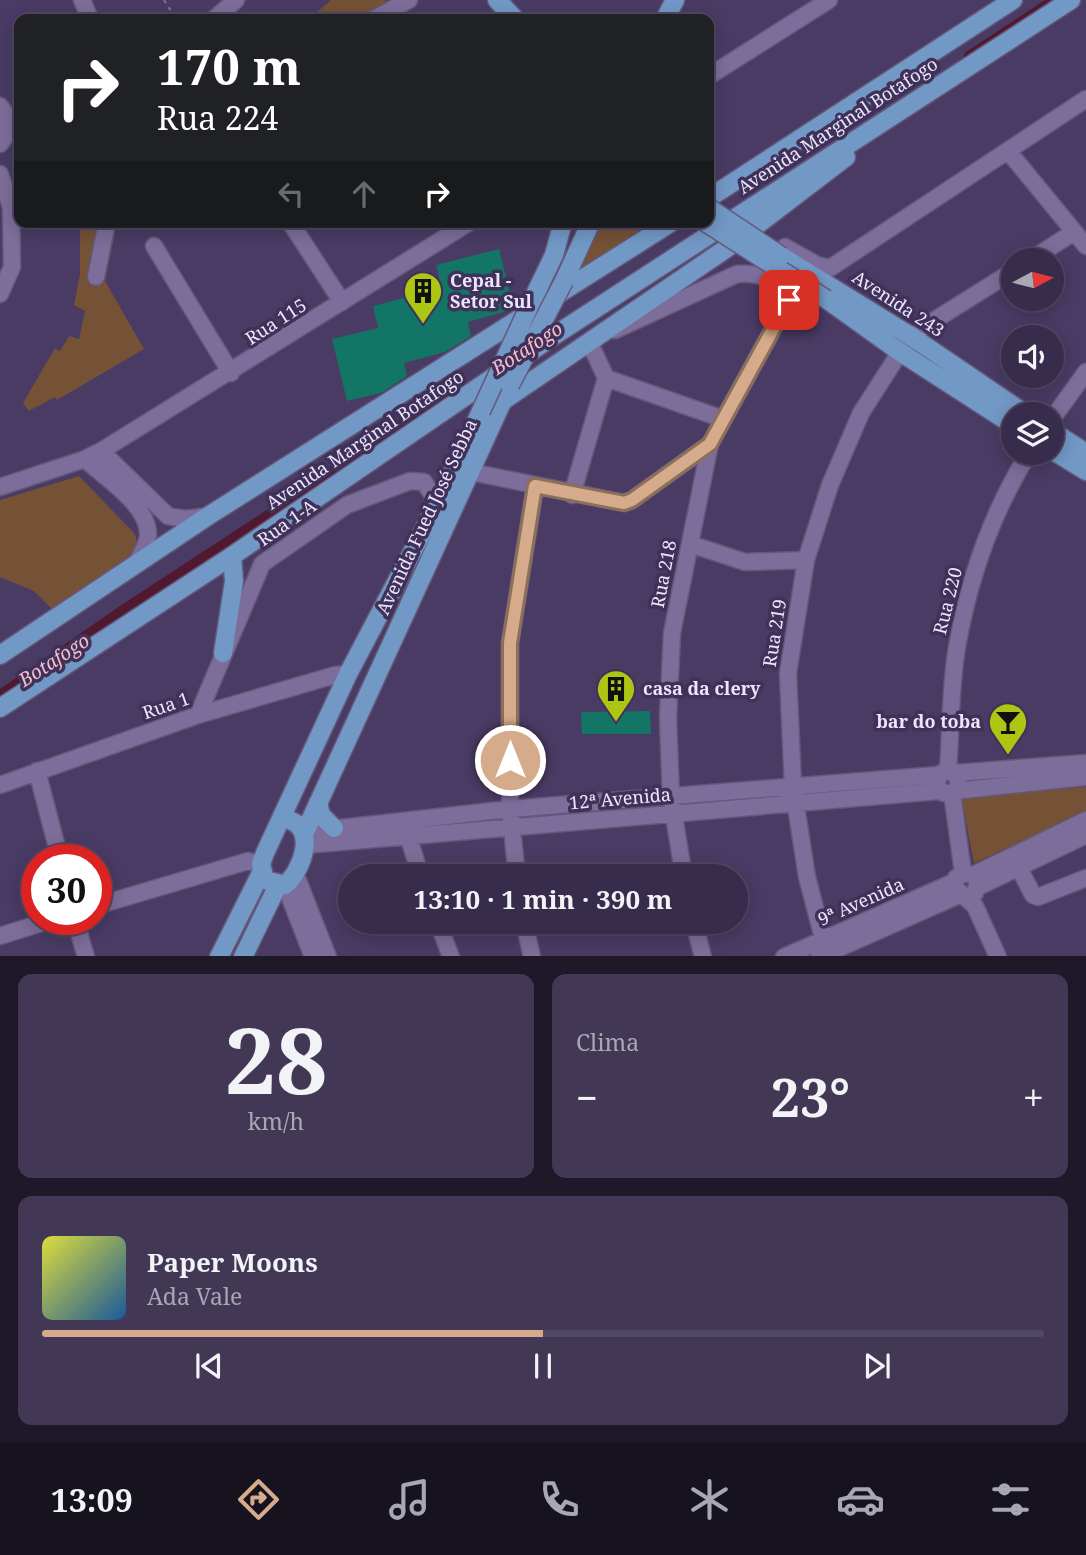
<!DOCTYPE html>
<html lang="pt">
<meta charset="utf-8">
<style>
body{margin:0;font-family:"Noto Serif",serif;background:#423855;color:#f1f3f6;height:100vh;display:flex;flex-direction:column;font-size:26px;white-space:nowrap}
*{box-sizing:border-box;margin:0}
p{font-size:23px;color:#aaa7b5}
.icon{flex:none;width:38px;height:38px;fill:none;stroke:currentColor;stroke-width:2;stroke-linecap:round;stroke-linejoin:round}
.map{position:relative;height:956px;overflow:hidden}
.panel{display:flex;flex-direction:column;gap:18px;padding:18px;background:#1e1829;flex:1}
.panel>*{flex:none}
.banner{position:absolute;left:14px;top:14px;width:700px;height:214px;border-radius:14px;box-shadow:0 4px 18px #0003,0 0 0 2px #514863;background:#202124;color:#fff;overflow:hidden}
.needle{width:46px;rotate:83deg}
.tools{position:absolute;left:1001px;top:248px;display:grid;gap:14px}
.tools a{display:grid;place-items:center;width:63px;height:63px;border-radius:50%;background:#372c4b;box-shadow:0 4px 18px #0003,0 0 0 2px #514863;font-size:35px}
.speed{position:absolute;left:21px;top:844px;display:flex;gap:14px;font-size:35px;font-weight:700;text-align:center}
.speed>*{display:grid;place-content:center;width:91px;height:91px;border-radius:50%;background:#372c4b;box-shadow:0 4px 18px #0003,0 0 0 2px #514863;line-height:1}
.speed .limit{border:10px solid #d22;background:#fff;color:#111}
.pin{position:absolute;display:grid;place-items:center;width:60px;height:60px;color:#fff;margin:-30px;border-radius:14px;box-shadow:0 4px 10px #0006}
.me{position:absolute;width:77px;margin:-38px;rotate:0deg;stroke-linejoin:round;filter:drop-shadow(0 0 5px #0008)}
.turn{display:flex;align-items:center;gap:24px;height:147px;padding:0 28px;font-size:32px}
.turn .icon{width:91px;height:91px;stroke-width:2.5}
.turn b{display:block;font-size:49px;line-height:60px}
.lanes{display:flex;align-items:center;height:66px;padding:0 28px;background:#0003;justify-content:center;gap:35px;direction:ltr}
.lanes .off{opacity:.35}
.big{font-size:52px;font-weight:700;line-height:1.1}
.panel .tile{flex:1;display:flex;flex-direction:column;justify-content:center;gap:10px;min-width:0;padding:0 24px;border-radius:14px;background:#423855}
.panel .dial{align-items:center;gap:0}
.dial b{font-size:91px;line-height:1}
.song{display:flex;align-items:center;gap:21px}
.cover{width:84px;height:84px;border-radius:10px;background:linear-gradient(135deg,hsl(60 70% 55%),hsl(210 70% 35%))}
.played{height:7px;border-radius:4px;background:linear-gradient(90deg,#d6ab8b 50%,#514863 50%)}
.keys{display:flex;justify-content:space-around;direction:ltr}
.heat{display:flex;justify-content:space-between;align-items:center;font-size:38px;direction:ltr}
.panel .tiles{flex:1;display:grid;gap:18px;grid-template-columns:1fr 1fr}
.tile:last-child{grid-column:span 2}
.trip{position:absolute;left:338px;top:864px;width:410px;height:70px;border-radius:35px;background:#372c4b;box-shadow:0 4px 18px #0003,0 0 0 2px #514863;font-weight:700;line-height:70px;text-align:center}
.tab-bar{display:flex;height:112px;justify-content:space-around;align-items:center;background:#16121e;color:#aaa7b5}
.tab-bar .icon{width:49px;height:49px}
.tab-bar .active{color:#d6ab8b}
.tab-bar b{font-size:32px;color:#f1f3f6}
.map>svg:first-child{display:block}
</style>
<div class="map">
<svg width="1086" height="957" viewBox="0 0 1086 957">
<rect width="100%" height="100%" fill="#493b64"/>
<path fill="#755236" d="M331 0H385L388 4 415 0 392 19H309Z
M80 222H117L105 281 144 349 57 400 55 397 29 411 23 403 55 348 60 351 69 336 79 339 85 311 74 305 80 274Z
M601 222H672L572 284Z
M79 476 135 534 138 548 131 567 54 611 34 591 0 577V500Z
M1086 787V812L974 863 961 796Z"/>
<g fill="none" stroke-linecap="round" stroke-linejoin="round">
<path stroke="#51192f" stroke-width="10" d="M969 56 1054 0
M0 695 120 612 458 391"/>
</g>
<path fill="#127566" d="M499 249 514 309 468 322 471 336 445 352 404 363 407 376 381 393 347 401 332 339 378 328 373 306 442 288 436 265Z
M650 711 651 734H582L581 712Z"/>
<g fill="none" stroke-linecap="round" stroke-linejoin="round">
<g stroke="#64587a" stroke-width="19">
<path id="minor" d="M82 0 90 19
M214 19 236 0
M374 19 409 0
M709 76 829 0
M0 106 9 118 5 137 0 144
M1008 151 1086 246
M0 174 11 207 12 267 0 294
M290 222 342 302
M154 246 231 373
M785 247 817 265 830 268 1086 99
M1029 261 1074 232
M96 277 107 222
M615 330 737 274C761 272 776 279 789 300L710 444 672 633 668 717 671 798 684 877
M595 340 586 344 594 352 606 378
M606 378 723 419
M1052 419 1086 372
M101 451 168 516 186 519 208 516
M85 459C105 478 149 505 148 535 148 544 139 558 135 566
M471 472 624 503 632 500 710 444
M0 487 85 459 101 451 470 222
M572 495 606 378
M690 544 745 562 806 560
M198 715 262 564 347 505 410 481 424 482 438 503
M948 770C951 730 950 687 957 647 969 579 992 512 1029 453
M37 771 60 859
M955 773 1086 763
M0 785 198 715 335 675 348 674
M955 791 1086 777
M952 793 963 873
M406 829 421 877
M305 832 510 809 938 775 948 770 958 777V787L952 793H943L937 787 938 775
M305 845 939 791
M1018 866 1033 895 1038 897 1086 878
M295 873 328 957
M973 875 1086 820
M517 877 510 809V643L535 487
M285 885 313 957
M978 887 1086 835
M967 897 975 893 978 882 973 875 963 873 956 878 954 887 975 906 998 957
M96 906 248 861 261 864
M75 919 86 957
M438 922 451 957
M524 922 532 957
M694 922 703 957
M0 936 54 919
M784 957 954 882
M819 957 959 895
M828 957 807 877 793 787 788 673 806 560 830 485 861 413 900 352 922 328 1013 271"/>
</g>
<g stroke="#64587a" stroke-width="21">
<path id="major" d="M497 0 515 19
M665 19 675 0
M709 198 1013 0
M781 256 912 337 1027 415
M564 281 591 222
M826 299 900 352 1013 425
M528 309 554 255 563 222
M504 400 727 248 846 157
M1052 431 1086 453
M1052 450 1086 471
M223 653 234 581 232 556
M0 655 208 516 672 222
M0 708 232 556 552 337 1071 0
M318 803 321 815 334 828
M281 821 286 819C318 826 303 870 285 885L265 880 261 864 265 853 348 674 438 503 481 411
M305 832 510 385
M219 957 262 871
M243 957 278 885"/>
</g>
<path stroke="#817599" stroke-width="2" stroke-dasharray="3.5 5" stroke-linecap="butt" d="M164 0 176 19"/>
<use href="#minor" stroke="#7c6d9a" stroke-width="16"/>
<use href="#major" stroke="#7298c6" stroke-width="18"/>
<g stroke="#64587a" stroke-width="21" stroke-linecap="butt">
<path id="major-bridge" d="M709 208 781 256
M705 222 826 299
M510 385 564 281
M481 411 528 309"/>
</g>
<use href="#major-bridge" stroke="#7298c6" stroke-width="18"/>
</g>
<g fill="none" stroke-linecap="round" stroke-linejoin="round">
<g stroke="#8b6f5a" stroke-width="18">
<path id="route" d="M510 760V643L535 486 624 503 632 500 710 444 789 300"/>
</g>
<use href="#route" stroke="#d6ab8b" stroke-width="12"/>
</g>
<defs>
<g id="building-pin" transform="scale(2.0125)"><path d="M0 17L-7.5 6A9.5 9.5 0 1 1 7.5 6Z" fill="#acc613" stroke="#3f3158"/><path d="M-4-6H4V6H1V3H-1V6H-4ZM-2.5-4.3h1.7v1.8h-1.7ZM.8-4.3h1.7v1.8H.8ZM-2.5-1h1.7V.8h-1.7ZM.8-1h1.7V.8H.8Z" fill="#111"/></g>
<g id="bar-pin" transform="scale(2.0125)"><path d="M0 17L-7.5 6A9.5 9.5 0 1 1 7.5 6Z" fill="#acc613" stroke="#3f3158"/><path d="M-6-5H6L.8 .8V4.5H3.5V6h-7V4.5H-.8V.8Z" fill="#111"/></g>
</defs>
<g fill-rule="evenodd">
<use href="#building-pin" x="423" y="291"/>
<use href="#building-pin" x="616" y="689"/>
<use href="#bar-pin" x="1008" y="722"/>
</g>
<g text-anchor="middle" stroke-width="7" stroke-linejoin="round" paint-order="stroke">
<g font-size="18" fill="#ece5fe" stroke="#3f3158">
<text transform="translate(838 126) rotate(-33)" y="6">Avenida Marginal Botafogo</text>
<text transform="translate(898 304) rotate(33)" y="6">Avenida 243</text>
<text transform="translate(276 322) rotate(-33)" y="6">Rua 115</text>
<text transform="translate(365 440) rotate(-34)" y="6">Avenida Marginal Botafogo</text>
<text transform="translate(427 517) rotate(-65)" y="6">Avenida Fued José Sebba</text>
<text transform="translate(287 523) rotate(-35)" y="6">Rua 1-A</text>
<text transform="translate(664 574) rotate(-79)" y="6">Rua 218</text>
<text transform="translate(948 601) rotate(-76)" y="6">Rua 220</text>
<text transform="translate(775 633) rotate(-81)" y="6">Rua 219</text>
<text transform="translate(166 706) rotate(-19)" y="6">Rua 1</text>
<text transform="translate(620 799) rotate(-5)" y="6">12ª Avenida</text>
<text transform="translate(861 902) rotate(-24)" y="6">9ª Avenida</text>
</g>
<g font-size="18" font-weight="bold" fill="#ece5fe" stroke="#3f3158" text-anchor="start">
<text x="450" y="287">Cepal -<tspan x="450" dy="21">Setor Sul</tspan></text>
<text x="643" y="695">casa da clery</text>
<text x="981" y="728" text-anchor="end">bar do toba</text>
</g>
<g font-size="19" font-style="italic" fill="#f7bcce" stroke="#3f3158">
<text transform="translate(527 348) rotate(-33)" y="7">Botafogo</text>
<text transform="translate(54 660) rotate(-33)" y="7">Botafogo</text>
</g>
</g>
</svg>
<div class="tools">
<a><svg class="needle" viewBox="-14 -14 28 28"><path d="M0-13l5 13h-10z" fill="#e53935"/><path d="M0 13l5-13h-10z" fill="#aaa7b5"/></svg></a>
<a><svg class="icon" aria-label="sound" viewBox="0 0 24 24"><path d="M4 9h4l5-4v14l-5-4H4zM17 9q2 3 0 6"/></svg></a>
<a><svg class="icon" aria-label="layers" viewBox="0 0 24 24"><path d="M12 4l9 5-9 5-9-5zM3 14l9 5 9-5"/></svg></a>
</div>
<div class="speed"><div class="limit">30</div></div>
<div class="pin" style="left:789px;top:300px;background:#d93025"><svg class="icon" aria-label="arrive" viewBox="0 0 24 24"><path d="M6 21V4h12l-3 4 3 4H6"/></svg></div>
<svg class="me" style="left:510px;top:760px" viewBox="-20 -20 40 40"><circle r="17" fill="#d6ab8b" stroke="#fff" stroke-width="3"/><path d="M0-11L8 9 0 5-8 9z" fill="#fff"/></svg>
<div class="trip">13:10 · 1 min · 390 m</div>
<div class="banner">
<div class="turn"><svg class="icon" aria-label="right" viewBox="0 0 24 24"><path d="M7 20v-9h11M14 6l5 5-5 5"/></svg><div><b>170 m</b>Rua 224</div></div>
<div class="lanes"><svg class="icon off" aria-label="left" viewBox="0 0 24 24"><path d="M17 20v-9H6M10 6l-5 5 5 5"/></svg><svg class="icon off" aria-label="ahead" viewBox="0 0 24 24"><path d="M12 20V5M6 11l6-6 6 6"/></svg><svg class="icon" aria-label="right" viewBox="0 0 24 24"><path d="M7 20v-9h11M14 6l5 5-5 5"/></svg></div>
</div>
</div>
<section class="panel">
<div class="tiles">
<div class="tile dial"><b>28</b><p>km/h</p></div>
<div class="tile"><p>Clima</p>
<div class="heat"><a>−</a><b class="big">23°</b><a>+</a></div>
</div>
<div class="tile">
<div class="song"><i class="cover"></i><div><b>Paper Moons</b><p>Ada Vale</p></div></div>
<div class="played"></div>
<div class="keys"><svg class="icon" aria-label="previous" viewBox="0 0 24 24"><path d="M18 5L8 12l10 7zM5 5v14"/></svg><svg class="icon" aria-label="pause" viewBox="0 0 24 24"><path d="M8 5v14M16 5v14"/></svg><svg class="icon" aria-label="next" viewBox="0 0 24 24"><path d="M6 5l10 7-10 7zM19 5v14"/></svg></div>
</div>
</div>
</section>
<nav class="tab-bar">
<b>13:09</b>
<svg class="icon active" aria-label="directions" viewBox="0 0 24 24"><path d="M12 3l9 9-9 9-9-9zM9 14v-3h6M13 9l2 2-2 2"/></svg>
<svg class="icon" aria-label="music" viewBox="0 0 24 24"><path d="M9 18V5l10-2v13"/><circle cx="6" cy="18" r="3"/><circle cx="16" cy="16" r="3"/></svg>
<svg class="icon" aria-label="phone" viewBox="0 0 24 24"><path d="M5 4h4l2 5-3 2q2 4 5 5l2-3 5 2v4C11 20 4 13 5 4z"/></svg>
<svg class="icon" aria-label="climate" viewBox="0 0 24 24"><path d="M12 3v18M4 7l16 10M4 17L20 7"/></svg>
<svg class="icon" aria-label="car" viewBox="0 0 24 24"><path d="M5 17H2v-5l4-1 3-4h7l3 4 3 1v5h-3M9 17h6M6 11h13"/><circle cx="7" cy="17" r="2"/><circle cx="17" cy="17" r="2"/></svg>
<svg class="icon" aria-label="filters" viewBox="0 0 24 24"><path d="M4 7h16M4 17h16"/><circle cx="9" cy="7" r="2"/><circle cx="15" cy="17" r="2"/></svg>
</nav>
